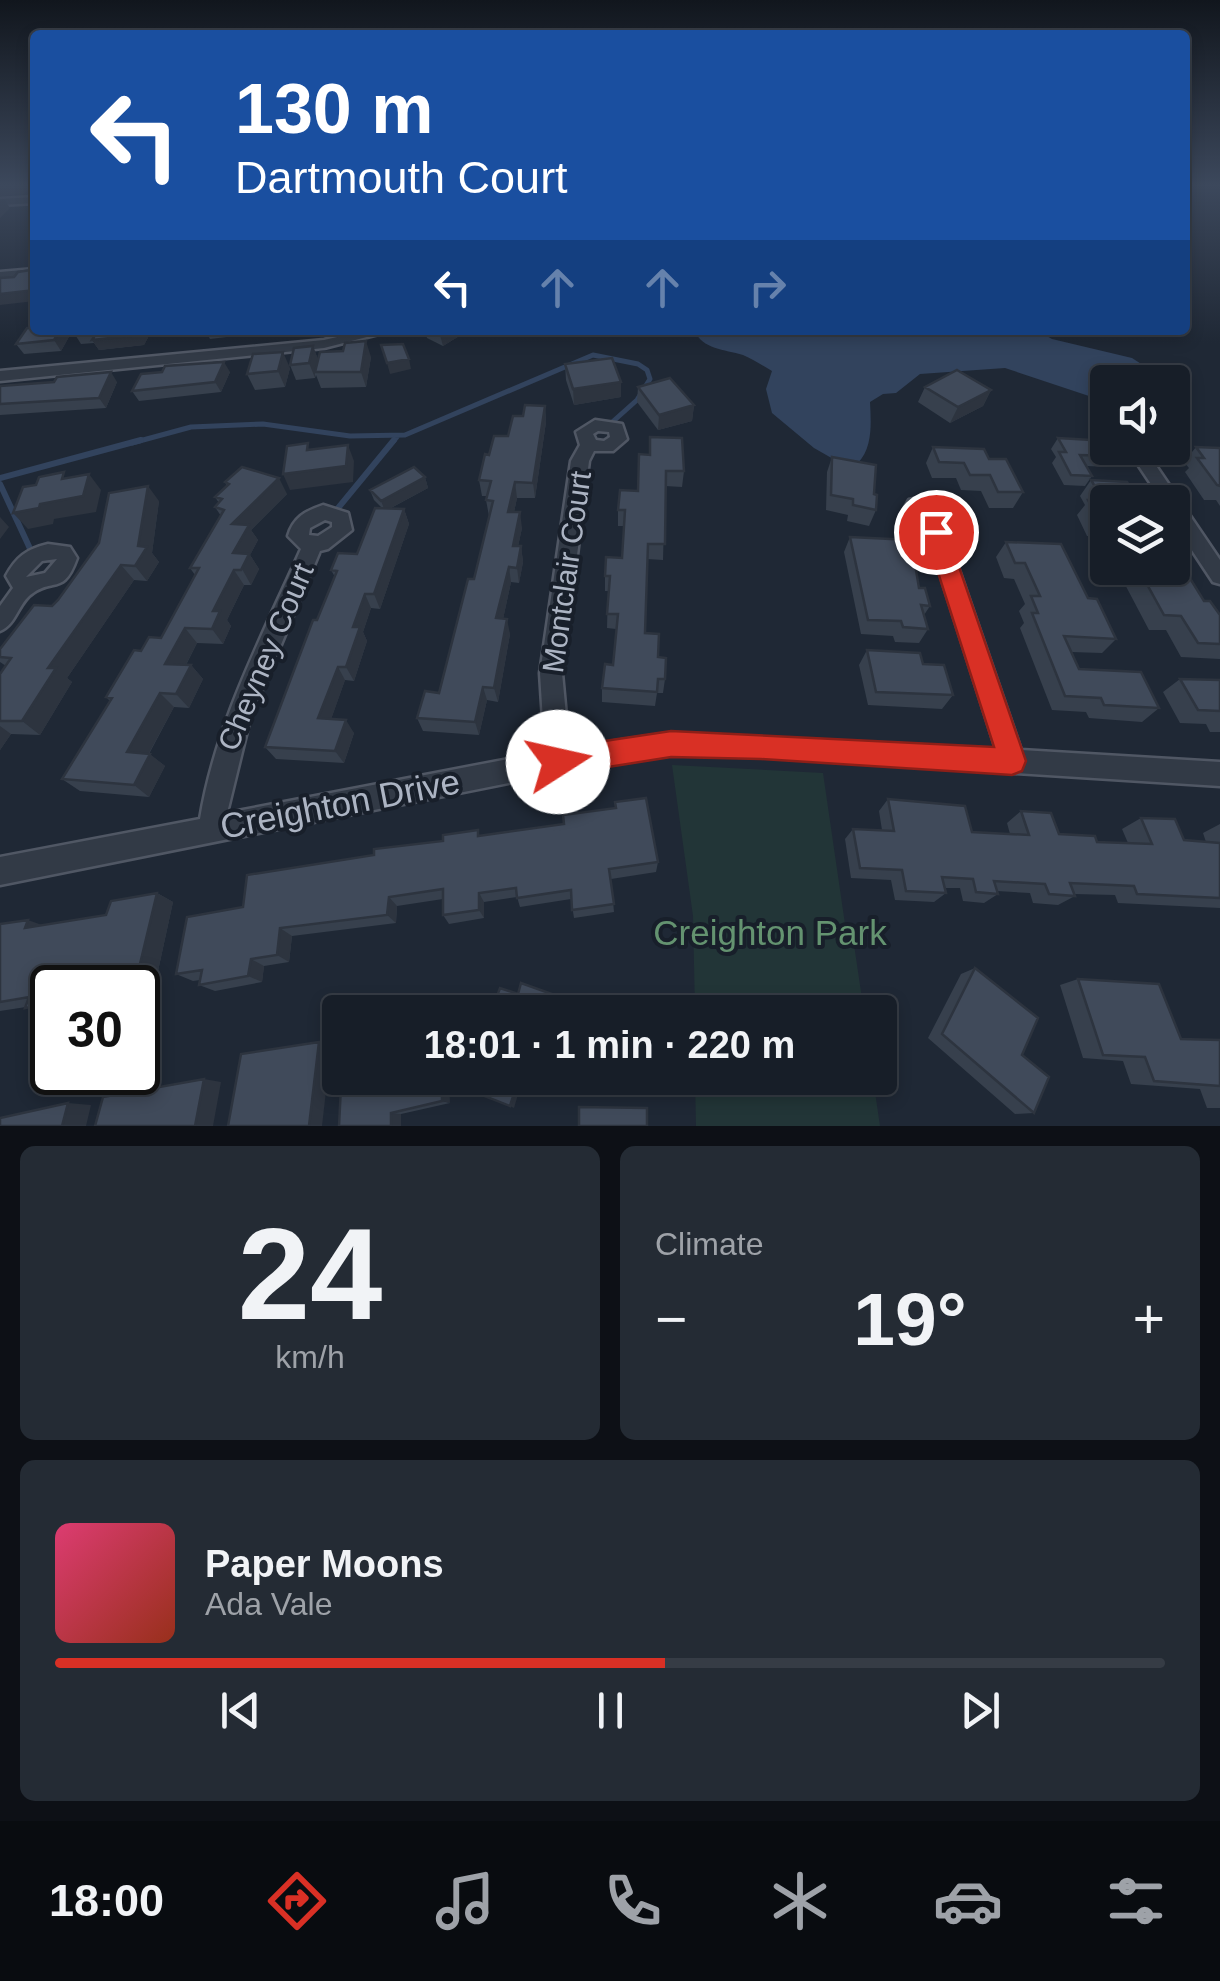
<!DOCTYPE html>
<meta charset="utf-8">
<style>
body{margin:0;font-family:Helvetica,sans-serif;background:#242b34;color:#f1f3f6;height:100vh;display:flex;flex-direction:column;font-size:38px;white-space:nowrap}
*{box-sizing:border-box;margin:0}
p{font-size:32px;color:#9ea2a8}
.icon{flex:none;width:55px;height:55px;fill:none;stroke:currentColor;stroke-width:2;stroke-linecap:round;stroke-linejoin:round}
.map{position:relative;height:1126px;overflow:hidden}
.details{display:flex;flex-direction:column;gap:20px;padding:20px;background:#0d1016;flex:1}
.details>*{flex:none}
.top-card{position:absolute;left:30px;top:30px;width:1160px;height:305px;border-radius:10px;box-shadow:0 5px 15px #0003,0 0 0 2px #363c45;background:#1a4fa0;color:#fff;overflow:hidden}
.controls{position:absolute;left:1090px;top:365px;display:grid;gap:20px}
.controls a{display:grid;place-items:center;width:100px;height:100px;border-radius:10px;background:#171e28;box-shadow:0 5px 15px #0003,0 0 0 2px #363c45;font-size:50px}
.speed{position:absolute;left:30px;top:965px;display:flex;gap:20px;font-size:50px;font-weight:700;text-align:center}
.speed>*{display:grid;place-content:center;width:130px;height:130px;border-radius:50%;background:#171e28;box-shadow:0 5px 15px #0003,0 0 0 2px #363c45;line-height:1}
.speed .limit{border:5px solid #111;border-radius:15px;background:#fff;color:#111}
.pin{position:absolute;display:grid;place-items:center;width:85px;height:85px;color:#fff;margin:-42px;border:5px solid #fff;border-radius:50%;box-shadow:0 2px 10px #0007}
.me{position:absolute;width:110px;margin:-55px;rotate:80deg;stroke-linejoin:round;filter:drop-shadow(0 0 8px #0008)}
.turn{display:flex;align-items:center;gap:35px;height:210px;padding:0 40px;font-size:45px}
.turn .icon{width:130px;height:130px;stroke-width:2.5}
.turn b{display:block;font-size:70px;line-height:85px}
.lanes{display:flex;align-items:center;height:95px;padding:0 40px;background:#0003;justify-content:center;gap:50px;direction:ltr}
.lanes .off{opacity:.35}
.big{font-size:75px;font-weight:700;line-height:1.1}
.details .widget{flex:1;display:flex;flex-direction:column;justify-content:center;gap:15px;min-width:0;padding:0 35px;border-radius:15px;background:#242b34}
.details .dial{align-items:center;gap:0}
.dial b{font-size:130px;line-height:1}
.song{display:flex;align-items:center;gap:30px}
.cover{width:120px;height:120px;border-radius:15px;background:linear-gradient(135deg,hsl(340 70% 55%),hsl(10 70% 35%))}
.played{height:10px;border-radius:5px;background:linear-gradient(90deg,#d93025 55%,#363c45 55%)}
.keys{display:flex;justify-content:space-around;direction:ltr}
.heat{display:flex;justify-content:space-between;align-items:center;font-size:55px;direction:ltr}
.details .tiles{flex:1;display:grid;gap:20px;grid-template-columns:1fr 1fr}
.widget:last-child{grid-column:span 2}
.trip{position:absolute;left:322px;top:995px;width:575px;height:100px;border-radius:10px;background:#171e28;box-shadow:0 5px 15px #0003,0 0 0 2px #363c45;font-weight:700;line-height:100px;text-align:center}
.menu{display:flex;height:160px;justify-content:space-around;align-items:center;background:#090c10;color:#9ea2a8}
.menu .icon{width:70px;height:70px}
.menu .current{color:#d93025}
.menu b{font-size:45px;color:#f1f3f6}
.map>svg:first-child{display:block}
</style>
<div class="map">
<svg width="1220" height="1126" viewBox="0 0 1220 1126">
<rect width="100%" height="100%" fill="#1f2835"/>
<path fill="#223537" d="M672 765 823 773 846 931H852L864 1012H695L693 916Z
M695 1078H873L880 1126H696Z"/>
<path fill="#32435d" d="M694 330H1036L1052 339 1132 358 1169 382H1108L1107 402 1005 368 920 374 896 393 883 394 870 402C871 423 873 447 858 463L842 464 814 448 772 413 766 389 772 371C763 366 753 359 743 355 724 349 703 350 694 330Z"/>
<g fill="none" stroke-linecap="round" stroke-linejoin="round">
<path stroke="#32435d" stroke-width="5" d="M132 443 191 427 263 424 350 436 405 435 593 355 638 364 647 370 650 379 637 400 609 425
M392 443 397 437"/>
<path stroke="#32435d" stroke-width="6" d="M0 478 141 440
M0 484 33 555
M334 513 394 440"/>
<g stroke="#505764" stroke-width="5">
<path id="minor" d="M35 197V203L0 205V199Z
M35 269V277L0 280V272Z
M368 330H394L324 348 0 381V371L324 340Z
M595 420 622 424 627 439 613 451H594L589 461 562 673 569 748 671 733 996 749 928 536 906 524 902 513 909 500C934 494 955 500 963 525L960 530 947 535 1021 750 1220 762V786L761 757 671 755 558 773 0 885V857L200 819C216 722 262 637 301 549L288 536C293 518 305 511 323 505L348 513 352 530 328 549 320 551 250 719 227 813 545 752 540 673 571 461 580 445 576 432ZM598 431 609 432 610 437 604 441 596 440 593 434ZM928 510 941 516 942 522 937 524 921 515 922 511ZM325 520 332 522V527L318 536 309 535 310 528Z
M1127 448H1144L1220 560V584L1213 582 1172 520V502H1163Z
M48 544 70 547 77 558C64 595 54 578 33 593 18 602 17 624 0 631V606L13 588 6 576C16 557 27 549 48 544ZM57 559 45 573 26 577 42 561Z"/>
</g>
<use href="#minor" fill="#323a46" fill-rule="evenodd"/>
</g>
<path fill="#37404d" d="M76 330H152L144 345 99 350 94 343 81 344 74 333Z
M205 330H230L227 337 210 339Z
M425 330H469L443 346 427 338Z
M70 335 61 351 24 354 16 344Z
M313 346 318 360 371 357 366 387 321 388 316 375 315 378 296 380 290 365Z
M565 364 621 397 574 405 566 380Z
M290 368 285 387 255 390 247 374Z
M162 372H230L221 392 139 401 132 391Z
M117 382 106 408 0 415V386Z
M638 387 694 405 692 421 658 430 637 402Z
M925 387 991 390 983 406 950 423 918 402Z
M545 406 546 422 535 498H517L514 512 522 528 518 546H521L523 562 519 583 511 582 503 619 510 634 498 702 487 700 479 735 423 731 417 718 439 693 474 579 489 516 486 500 487 496H482L479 480 489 455 508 436 523 416Z
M1058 438 1117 456 1109 467 1087 466 1092 476 1085 486 1064 485 1052 463 1056 457 1051 449Z
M933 447 1023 492 1013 508H989L981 491 961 490 956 478H932L926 463Z
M1196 447 1220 448V506L1216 500H1204L1185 472 1189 468 1184 462Z
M650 455 684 471 682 487 665 486 663 560 647 559 645 633 658 657 665 679 663 693H657L655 706 602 702V688L613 665 616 629 607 628 608 591H605V576L622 558 624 526H618V510L638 491Z
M832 457 874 494 876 510 869 526 847 521 848 515 826 510 827 472Z
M425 477 428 488 391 508 404 509 409 524 380 609 371 608 363 632 367 641 354 681 345 680 331 719 354 733 344 763 276 759 265 747 335 577 331 570 357 554 382 508 374 500 370 490Z
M1091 480 1136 497 1132 502H1108V563L1093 536H1087L1077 515 1085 505 1080 496Z
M225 482 287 494 251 530 258 540 250 555 259 569 251 585H244L227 620 231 626 223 644 197 643 186 665H191L203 679 189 708 174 707 149 754 165 766 149 797 80 791 62 779 110 701 106 697 141 651 161 638 195 575 190 568 221 516 215 507 219 503 215 497 227 486Z
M159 501 152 553 159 562 147 581 134 580 67 678 72 682 40 735 11 734 0 750V674L6 666 0 662V649L52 606Z
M850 537 919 588 930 606 924 615 928 629 919 643 895 642 893 636 861 634 844 552Z
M1172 538 1183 554 1178 559 1204 601 1220 615V659L1181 657 1166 630H1149L1120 575H1113L1110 568H1172Z
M1006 542 1088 598 1116 639 1102 653 1071 652 1079 669 1159 708 1142 722 1089 718 1086 712 1052 710 1020 628 1024 623 1019 611 1025 604 1014 579 1004 578 996 557Z
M867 650 923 664 953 695 942 709 868 705 859 665Z
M1180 679 1220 680V732H1210L1206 724 1180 723 1163 692Z
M888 799 972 832 1010 834 1007 823 1021 811 1059 834 1097 842 1128 843 1122 829 1141 818 1184 840 1206 842 1203 833 1220 824V908L1118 903 1115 895 1074 894 1075 896 1058 905 1033 903 1030 893 997 891 998 894 984 903 963 901 960 888H945L946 893 934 902 895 900 891 880 851 878 845 839 853 829 882 830 879 811Z
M480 836 658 862 656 872 611 879 614 912 574 918 571 899 520 907 517 897 484 902V918L449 924 443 915V899L397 906 396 923 292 936 289 962 264 966 262 982 215 991 199 985 200 980 193 981 176 974 243 907 374 855Z
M157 893 173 902 158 971 130 976 127 988H52V1012L49 1013 26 1007 0 1011V924L42 925 106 915Z
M975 968 1022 1055 1034 1113 1015 1114 928 1038 961 974Z
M1078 979 1181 1039 1220 1040V1108H1207L1200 1089 1131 1084 1123 1061 1083 1058 1060 985Z
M354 1078 450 1103 401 1114V1126Z"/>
<path fill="#2d343f" d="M0 186H32L24 194 0 196Z
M4 199 10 208 0 218V202Z
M35 290V301L0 305V294Z
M60 330H66L70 335 61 351 54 340Z
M141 330H152L144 345 99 350 92 340Z
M449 330H469L443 346 440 335Z
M366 341 371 357 366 387 361 372Z
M313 346 319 362 315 372V378L309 363Z
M283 352 290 368 285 387 278 371Z
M409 359 411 369 390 374 387 363Z
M224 362 230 372 221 392 215 382Z
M111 372 117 382 106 408 99 398Z
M621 382V397L574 405 573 389Z
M991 390 983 406 950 423 958 407Z
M694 405 692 421 658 430 659 415Z
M545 406 546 422 535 498 533 483Z
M348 445 354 461 353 482 290 490 283 474Z
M89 474 101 490 96 512 54 519 53 524 28 529 13 513 40 504Z
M425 477 428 488 385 511 381 501Z
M279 478 287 494 251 530 258 540 250 555 259 569 251 585 233 553 232 524Z
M515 482 517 498 511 527 508 512Z
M148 486 159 501 152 553 159 562 147 581 135 566Z
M404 509 409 524 380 609 374 594Z
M520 512 522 528 515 561 513 546Z
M0 517 9 527 0 539Z
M521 546 523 562 519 583 517 568Z
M121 565 134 580 67 678 72 682 40 735 22 721 48 668Z
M509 567 511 582 500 633 496 618Z
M234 570 244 585 227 620 231 626 223 644 212 629 213 611Z
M365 594 371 608 363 632 367 641 354 681 346 667 353 627Z
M507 619 510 634 498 702 494 688Z
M185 628 197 643 179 678 165 664Z
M191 665 203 679 189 708 176 694Z
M338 667 345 680 327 731 318 718Z
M483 687 487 700 479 735 475 722Z
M160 693 174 707 143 764 127 752Z
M346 720 354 733 344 763 335 751Z
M0 726 11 734 0 750Z
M150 754 165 766 149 797 134 785Z
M157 893 173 902 158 971 140 964Z
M479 893 484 902V918L479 910Z
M389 897 397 906 396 923 387 915Z
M28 920 50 928H25Z
M280 928 292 936 289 962 277 955Z
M251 959 264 966 262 982 248 976Z
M111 969 130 976 127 988H106Z
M319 1042 331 1047 322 1126H309Z
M442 1078H449L450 1103 442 1101Z
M519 1078 522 1081 514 1108 510 1106Z
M561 1078H564L559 1095 556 1093Z
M204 1079 221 1082 213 1126H195Z
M68 1103 91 1105 86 1126H62Z
M391 1113 401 1114V1126H391Z"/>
<path fill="#404a5a" stroke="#2d343f" stroke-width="2.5" d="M35 251V290L0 294V278L14 277 18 272 31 270 30 256Z
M27 328H35V330H60L54 340 16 344Z
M76 330H141L138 335 92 340 97 332 74 333Z
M430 330H449L440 335Z
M366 341 361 372H315L320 352 343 351 345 343Z
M403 344 409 359 387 363 381 345Z
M313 346 309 363 290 365 294 348Z
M283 352 278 371 247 374 253 354Z
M612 358 621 382 573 389 565 364Z
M224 362 215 382 132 391 141 374 162 372 165 366Z
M957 370 991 390 958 407 925 387Z
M111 372 99 398 0 404V386L54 382 57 377Z
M670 378 694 405 659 415 638 387Z
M525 405 545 406 533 483 515 482 508 512H520L513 546H521L517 568 509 567 496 618 507 619 494 688 483 687 475 722 417 718 425 691 439 693 468 579H474L493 501 486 500 491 481 479 480 485 454 489 455 494 436H508L513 416H523Z
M650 437 682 438 684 471H666L665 544H648L645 633 659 634 658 657 666 658 665 679H658L657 692 602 688 605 664 613 665 618 614H607L610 576H605L606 557 622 558 625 510H618L620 490 638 491 639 454 650 455Z
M1058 438 1108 441V448H1112L1117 456 1080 455 1092 476 1071 475 1059 452H1066Z
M308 443 307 450 348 445 346 466 283 474 287 446Z
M933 447 984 449 989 459H1006L1023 492H998L990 475H970L964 463 939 462Z
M1196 447 1220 448V486L1217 485 1197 458H1204Z
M832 457 876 465 874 494 877 495 876 510 853 505V499L831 495Z
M242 467 279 478 232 524 249 525 233 553 249 554 241 570H234L213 611H220L212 629 185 628 165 664 191 665 176 694 160 693 127 752 150 754 134 785 62 779 112 698 106 697 134 650 141 651 149 637 161 638 199 568H190L224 510 215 507 222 499 215 497 229 484 225 482Z
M414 467 425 477 381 501 370 490Z
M64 472 62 479 89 474 83 496 40 504 39 508 13 513 23 487 36 485 39 477Z
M1091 480 1127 482 1136 497H1129L1132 502H1108V524L1105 520H1099L1088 500H1103Z
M148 486 138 546 147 547 135 566 121 565 48 668H56L22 721H0V674L11 658 0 657V649L34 605 52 606 58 600 99 543 109 493Z
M375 508 404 509 374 594H365L353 627H360L346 667H338L318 718 346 720 335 751 265 747 313 620H317L337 571 331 570 338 553 357 554Z
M850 537 911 540 919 588H925L930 606 921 605 928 629 903 627 901 621 868 620Z
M1172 538 1183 554H1175L1204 601H1210L1220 615V644L1198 643 1181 616 1164 615 1138 568H1172Z
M1006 542 1061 544 1088 598 1097 599 1116 639 1064 636 1079 669 1141 672 1159 708 1104 705 1101 698 1065 696 1032 613H1038L1031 596H1040L1025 563H1015Z
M867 650 920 653 923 664 944 665 953 695 876 692Z
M1180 679 1220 680V711L1198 710Z
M646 798 658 862 609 869 614 904 572 910 571 890 517 898 516 888 479 893V910L443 915V889L389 897 387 915 280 928 277 955 251 959 248 976 199 985 202 970 176 974 187 917 243 907 247 875 374 855V849L443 841V835L478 830V836L564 824 563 815 616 808 615 802Z
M888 799 965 806 972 832 1029 835 1021 811 1051 813 1059 834 1095 836 1097 842 1152 844 1141 818 1175 819 1184 840 1220 843V898L1137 894 1134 886 1070 883 1075 896 1049 894 1045 884 994 881 998 894 976 892 973 879 942 877 946 893 906 891 902 870 860 868 853 829 894 831Z
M157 893 140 964 111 969 106 988H52V1003L25 1008 29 997 0 1002V924L28 920 25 928 106 915 111 901Z
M975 968 1038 1018 1022 1055 1049 1077 1034 1113 942 1034Z
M1078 979 1159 984 1181 1039 1220 1040V1086L1154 1081 1145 1057 1103 1055Z
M521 983 563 998 559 1010 565 1012H491L500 988 518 994Z
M440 1005V1012H402Z
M319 1042 309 1126H228L241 1054Z
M354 1078H442V1101L391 1113V1126H339L341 1086 354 1084Z
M468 1078H561L556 1093 519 1078 510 1106 464 1088Z
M204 1079 195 1126H95L103 1097Z
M68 1103 62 1126H0V1118Z
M579 1107 647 1108V1126H579Z"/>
<linearGradient id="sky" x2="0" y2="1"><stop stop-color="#11161d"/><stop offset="0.54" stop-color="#3c485c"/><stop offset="1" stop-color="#3c485c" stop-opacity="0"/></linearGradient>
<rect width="1220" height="343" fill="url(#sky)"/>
<path fill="#d93025" stroke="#8d1f18" stroke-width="2.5" d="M936 523 947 532 1026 761 1022 771 1012 775 761 759 671 757 558 775 548 771 544 762 548 752 558 748 671 731 994 747 925 532Z"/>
<g text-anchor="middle" stroke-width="8" stroke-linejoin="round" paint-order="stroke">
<g font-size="30" fill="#acb4c3" stroke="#181f2a">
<text transform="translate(567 572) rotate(-82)" y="10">Montclair Court</text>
<text transform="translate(266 657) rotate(-67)" y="10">Cheyney Court</text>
</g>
<g font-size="35" fill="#acb4c3" stroke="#181f2a">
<text transform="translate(340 804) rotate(-11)" y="12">Creighton Drive</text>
</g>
<g font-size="35" fill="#649370" stroke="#181f2a">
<text x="770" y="945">Creighton Park</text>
</g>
</g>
</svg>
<div class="controls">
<a><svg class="icon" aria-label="sound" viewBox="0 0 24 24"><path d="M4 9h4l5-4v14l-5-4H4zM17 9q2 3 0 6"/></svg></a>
<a><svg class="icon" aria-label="layers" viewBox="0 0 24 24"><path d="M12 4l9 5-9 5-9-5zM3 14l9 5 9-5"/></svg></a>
</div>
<div class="speed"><div class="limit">30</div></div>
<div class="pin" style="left:936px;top:532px;background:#d93025"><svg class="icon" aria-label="arrive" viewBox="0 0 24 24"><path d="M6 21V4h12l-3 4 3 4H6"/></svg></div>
<svg class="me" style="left:558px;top:762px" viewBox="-20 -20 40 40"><circle r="19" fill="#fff"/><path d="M0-13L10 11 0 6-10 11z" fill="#d93025"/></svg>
<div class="trip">18:01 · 1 min · 220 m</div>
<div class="top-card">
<div class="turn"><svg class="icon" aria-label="left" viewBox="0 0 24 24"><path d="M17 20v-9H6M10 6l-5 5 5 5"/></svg><div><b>130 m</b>Dartmouth Court</div></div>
<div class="lanes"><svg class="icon" aria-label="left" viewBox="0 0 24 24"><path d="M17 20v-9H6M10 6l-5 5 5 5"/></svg><svg class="icon off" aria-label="ahead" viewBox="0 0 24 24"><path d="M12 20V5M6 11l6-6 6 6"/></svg><svg class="icon off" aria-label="ahead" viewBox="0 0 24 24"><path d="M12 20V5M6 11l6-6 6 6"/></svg><svg class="icon off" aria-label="right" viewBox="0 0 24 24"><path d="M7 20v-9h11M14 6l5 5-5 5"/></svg></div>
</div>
</div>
<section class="details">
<div class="tiles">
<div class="widget dial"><b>24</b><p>km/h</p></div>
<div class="widget"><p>Climate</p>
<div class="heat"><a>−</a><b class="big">19°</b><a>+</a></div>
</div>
<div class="widget">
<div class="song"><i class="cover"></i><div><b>Paper Moons</b><p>Ada Vale</p></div></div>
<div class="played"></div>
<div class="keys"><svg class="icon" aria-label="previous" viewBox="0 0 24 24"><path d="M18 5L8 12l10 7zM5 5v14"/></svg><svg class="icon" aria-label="pause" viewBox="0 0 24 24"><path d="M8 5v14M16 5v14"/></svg><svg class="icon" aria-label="next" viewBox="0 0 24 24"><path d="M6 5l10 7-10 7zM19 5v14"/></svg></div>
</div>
</div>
</section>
<nav class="menu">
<b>18:00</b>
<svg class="icon current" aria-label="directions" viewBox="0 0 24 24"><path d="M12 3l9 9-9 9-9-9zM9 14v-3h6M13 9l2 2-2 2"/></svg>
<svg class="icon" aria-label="music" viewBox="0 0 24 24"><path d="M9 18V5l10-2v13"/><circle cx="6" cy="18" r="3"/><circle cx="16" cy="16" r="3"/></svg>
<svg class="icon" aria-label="phone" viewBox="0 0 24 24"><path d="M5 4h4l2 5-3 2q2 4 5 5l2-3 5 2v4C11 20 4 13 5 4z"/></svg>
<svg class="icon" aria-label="climate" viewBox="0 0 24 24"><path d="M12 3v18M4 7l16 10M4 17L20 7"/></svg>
<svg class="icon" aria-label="car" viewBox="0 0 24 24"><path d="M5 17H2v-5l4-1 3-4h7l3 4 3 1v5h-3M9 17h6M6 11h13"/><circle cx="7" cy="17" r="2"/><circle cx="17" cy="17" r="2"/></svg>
<svg class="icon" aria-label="filters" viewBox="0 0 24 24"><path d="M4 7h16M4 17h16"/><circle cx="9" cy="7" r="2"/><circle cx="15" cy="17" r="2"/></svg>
</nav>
